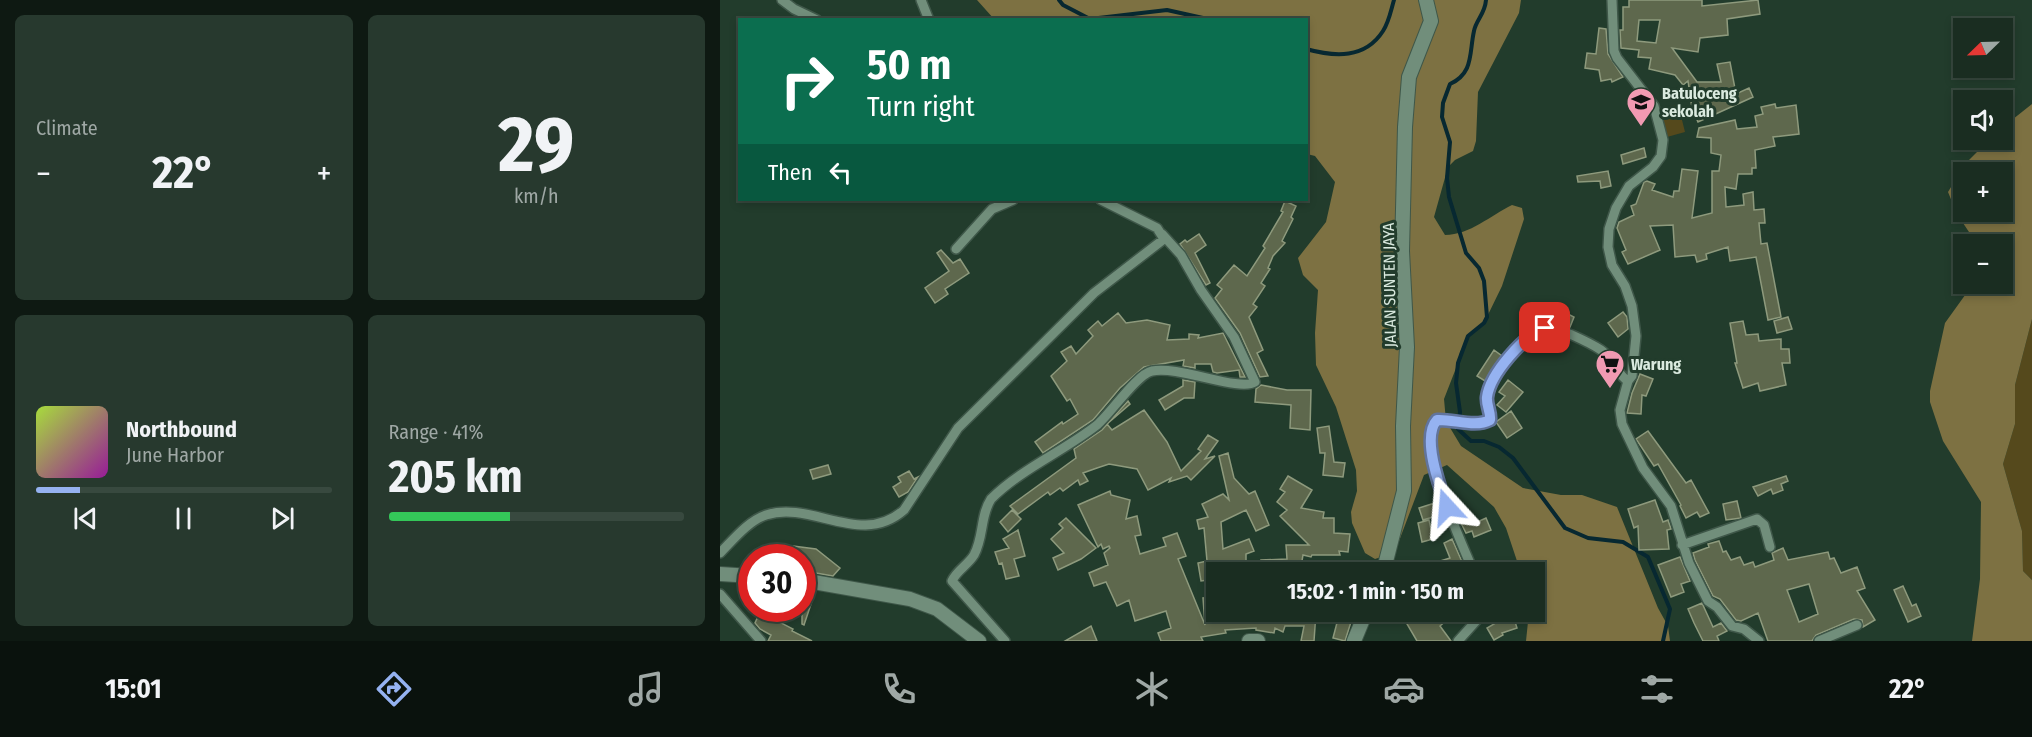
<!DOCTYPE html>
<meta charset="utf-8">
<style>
body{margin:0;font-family:"Fira Sans Condensed",sans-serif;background:#27392e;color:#f1f3f6;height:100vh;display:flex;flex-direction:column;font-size:22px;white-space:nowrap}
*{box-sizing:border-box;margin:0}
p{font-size:20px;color:#9fa8a5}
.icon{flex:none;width:33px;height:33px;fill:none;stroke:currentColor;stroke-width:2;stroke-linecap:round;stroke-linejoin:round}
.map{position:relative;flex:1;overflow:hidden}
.panel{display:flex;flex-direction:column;gap:15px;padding:15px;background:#0e1912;width:720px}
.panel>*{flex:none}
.top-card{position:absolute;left:18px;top:18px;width:570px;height:183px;border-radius:0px;box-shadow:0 3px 9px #0003,0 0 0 2px #38493f;background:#0b6e4f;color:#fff;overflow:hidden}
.needle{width:39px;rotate:247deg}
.buttons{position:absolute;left:1233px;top:18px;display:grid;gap:12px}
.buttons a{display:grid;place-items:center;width:60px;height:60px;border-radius:0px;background:#1a2d21;box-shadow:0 3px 9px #0003,0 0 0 2px #38493f;font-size:30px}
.speed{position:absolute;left:18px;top:544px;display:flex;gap:12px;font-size:30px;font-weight:700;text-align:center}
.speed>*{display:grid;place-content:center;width:78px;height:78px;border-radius:50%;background:#1a2d21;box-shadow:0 3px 9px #0003,0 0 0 2px #38493f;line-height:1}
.speed .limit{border:9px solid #d22;background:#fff;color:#111}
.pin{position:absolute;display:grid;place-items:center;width:51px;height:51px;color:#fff;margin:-26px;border-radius:12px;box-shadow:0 3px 9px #0006}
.me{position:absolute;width:66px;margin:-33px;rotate:341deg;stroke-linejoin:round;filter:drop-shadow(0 0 4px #0008)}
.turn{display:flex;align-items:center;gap:21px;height:126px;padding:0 30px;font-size:27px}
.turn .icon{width:78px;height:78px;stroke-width:2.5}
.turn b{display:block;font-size:42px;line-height:51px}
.then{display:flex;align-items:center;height:57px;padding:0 30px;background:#0003;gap:12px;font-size:22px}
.big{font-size:45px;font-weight:700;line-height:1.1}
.panel .card{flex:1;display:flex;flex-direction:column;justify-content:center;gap:9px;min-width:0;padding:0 21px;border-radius:9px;background:#27392e}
.panel .dial{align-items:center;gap:0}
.dial b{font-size:78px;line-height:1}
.song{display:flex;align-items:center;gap:18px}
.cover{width:72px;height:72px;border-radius:9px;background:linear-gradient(135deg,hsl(80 70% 55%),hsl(300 70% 35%))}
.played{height:6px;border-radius:3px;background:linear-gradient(90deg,#95b2f1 15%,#38493f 15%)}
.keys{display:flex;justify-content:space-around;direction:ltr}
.heat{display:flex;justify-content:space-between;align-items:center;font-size:33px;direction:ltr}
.charge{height:9px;border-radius:4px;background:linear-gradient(90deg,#34c759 41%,#38493f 0)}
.panel .tiles{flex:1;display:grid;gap:15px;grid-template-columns:repeat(2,1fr)}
.trip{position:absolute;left:486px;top:562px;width:339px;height:60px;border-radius:0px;background:#1a2d21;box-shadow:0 3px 9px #0003,0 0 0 2px #38493f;font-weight:700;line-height:60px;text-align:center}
.tab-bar{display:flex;height:96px;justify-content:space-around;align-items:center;background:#0a120d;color:#9fa8a5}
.tab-bar .icon{width:42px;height:42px}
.tab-bar .selected{color:#95b2f1}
.tab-bar b{font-size:27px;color:#f1f3f6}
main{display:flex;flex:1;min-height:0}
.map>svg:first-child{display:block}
</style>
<main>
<section class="panel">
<div class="tiles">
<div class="card"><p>Climate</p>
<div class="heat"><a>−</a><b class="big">22°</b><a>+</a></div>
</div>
<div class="card dial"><b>29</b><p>km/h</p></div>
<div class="card">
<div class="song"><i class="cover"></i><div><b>Northbound</b><p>June Harbor</p></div></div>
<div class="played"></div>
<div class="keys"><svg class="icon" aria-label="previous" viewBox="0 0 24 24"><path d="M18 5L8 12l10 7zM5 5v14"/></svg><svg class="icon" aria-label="pause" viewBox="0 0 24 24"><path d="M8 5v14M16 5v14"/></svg><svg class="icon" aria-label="next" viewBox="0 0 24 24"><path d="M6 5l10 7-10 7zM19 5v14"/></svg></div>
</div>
<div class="card"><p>Range · 41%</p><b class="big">205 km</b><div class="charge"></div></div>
</div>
</section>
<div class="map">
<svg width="1312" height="641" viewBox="0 0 1312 641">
<rect width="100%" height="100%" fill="#223c2c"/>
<path fill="#55491c" d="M958 104 965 132 947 137 939 109Z
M1312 319V580L1303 571 1302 531 1283 464 1295 424V385Z"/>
<path fill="#7d7142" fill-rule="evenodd" d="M257 0H801L799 13 758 92 756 141 753 151 735 160 728 167 714 217 725 235C750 235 771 215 792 205L802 208 804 219 782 286 764 323 749 336 740 352 738 363 724 399 726 421 741 446 803 488 841 495H862L897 507 938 608 948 626 950 641H806L809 612H814V573H801L786 528 774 507 727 465 704 475 679 541C672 551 666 556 655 559L645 553 632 523 631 512 637 491 636 470 616 407 596 365 595 333 598 290 583 275 578 258 606 222 615 182 595 156 587 154 586 20 274 19Z
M1312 104V319L1295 385V424L1283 464 1302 531 1303 571 1312 580V641H1252L1260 579 1261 502 1223 441 1210 402V391L1225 323 1253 284H1282V244H1257L1237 214 1228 192 1245 164 1269 140H1282L1283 127ZM1244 172H1282V212H1244Z"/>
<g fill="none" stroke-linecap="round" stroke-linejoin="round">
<path stroke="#072831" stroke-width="4" d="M339 0 343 5 370 19 447 10 492 20
M766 0C765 14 756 20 754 31 749 53 754 73 730 84L723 103 722 117 730 142 727 178 729 197 746 253 759 268 764 281 767 317 764 323 748 336 738 363 736 383 740 412 738 429 751 441H764L779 447 793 458 845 528 868 538 903 542 928 557 950 609 943 641
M586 49C615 57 645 59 663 31 669 22 671 10 674 0"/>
</g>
<path fill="#5e684d" stroke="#8e9a7d" stroke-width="1.5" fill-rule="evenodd" d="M909 0H982V6L1038 0 1040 14 1007 19 1008 35 980 38 978 52 952 48 977 82H1001L997 64 1010 62 1016 94 1029 88 1033 97 978 122 972 108 968 81 963 85 955 75 929 69 931 58 918 57 919 50 901 48 900 30H903V7H909ZM919 20H940L936 43 917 41Z
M879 28 886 29 888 54 903 77 892 82 891 79 881 81 879 70 865 68 867 53 876 54Z
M1055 104 1056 108 1076 105 1079 134 1053 137 1055 146 1035 150 1036 168H1032V174H1018L1016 189 1005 187 1006 207 1024 205 1023 194 1033 192 1034 210 1044 209 1045 223H1039L1041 244 1047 243 1061 317 1048 320 1036 257 1010 261 1008 247 986 254 987 259 977 262 975 255 955 257 953 225 930 226 940 250 908 264 902 252 906 250 897 228 899 222 914 215 911 206 916 204 924 182 927 181 935 184 932 190 953 197 954 191H959L962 169 978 171 972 218 992 213V171H999L1001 155 991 153V138L977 137 979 128 1015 120 1017 129 1037 127 1035 116 1043 114 1041 107Z
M924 148 926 157 903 164 901 155Z
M888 171 891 186 881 188 880 181 858 182 857 176Z
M565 201 576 206 571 217 573 219 562 241 565 243 553 256 548 268 550 269 541 283 545 286 533 304 537 307 529 317 543 350 537 353 548 376 540 377 520 333 495 298 502 289 497 285 514 265 527 276 545 248 543 246 563 212 561 211Z
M479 234 486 245 475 253 490 283 486 285 460 244 465 240 467 242Z
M221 250 233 263 240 259 249 273 225 289 228 294 215 303 205 288 229 271 217 253Z
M837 305 845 308 844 312 854 317 850 327 831 320Z
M903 312 907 317 908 329 898 337 888 323Z
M398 313 406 323 427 320 450 325 447 340 469 339V334L479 335 478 338 503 333 525 377H520L519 370 497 373 493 372 491 364H475V368L463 366 464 360 424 367 400 388 373 420 323 453 315 442 342 422 343 424 358 414 350 399 347 401 331 376 347 361 341 352 351 346 356 354 373 336 368 330 378 321 382 326Z
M1068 317 1072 329 1057 333 1054 321Z
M1023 321 1026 335 1038 334 1039 341 1061 339V349H1069L1070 363H1062L1066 385 1040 391 1038 383 1023 388 1015 363H1017L1010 323Z
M774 350 782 356 765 381 757 376Z
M920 374 933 379 926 396 922 395 921 414 907 413 912 393Z
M463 380 475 382 474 398H464L445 410 439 400 463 386Z
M788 380 803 392 786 412 777 405 785 396 779 392Z
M541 385 567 390H591L590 430 570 428 571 405 535 402 536 389Z
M408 401 410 404 387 424 392 430 424 410 447 442 461 471 481 451 478 449 488 435 498 441 485 459 495 456 471 480 467 476 449 482 451 478 428 490 417 469 389 464 377 468 363 473 368 481 360 485 358 480 343 491 340 488 330 495 328 492 298 514 290 506 356 458 354 449 382 430Z
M791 411 802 428 787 438 776 422Z
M609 426 614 462 625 463 623 477 603 475 605 453H600L597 428Z
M928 431 966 483 971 480 989 513 980 517 977 512 966 518 960 506 961 505 938 464 934 466 916 439Z
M508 453 514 478 529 494 535 491 549 525 536 531 526 510 501 522 503 549 529 539 534 551 526 554V572L496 573V579L481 581 478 563 487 561 484 528 479 529 477 520 488 517 482 504 503 494 509 500 499 456Z
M108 465 111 474 93 479 90 470Z
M189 471 194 479 198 477 188 492 179 497 173 487 181 482 178 477Z
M568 476 592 490 581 508 604 512 603 518H614V533L630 534 628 552 619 551 620 555H592L591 557 583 555 580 572 560 567V573H543L541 560 567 559 566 545H589L560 516 567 510 557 502 565 492 560 489Z
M1066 476 1068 481 1061 484 1063 490 1053 494 1051 489 1038 496 1033 487Z
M390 491 391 495 410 500 406 519 417 516 421 535 415 536 420 554 446 546 443 538 457 533 466 556 458 559 485 625 483 598 496 597V612H533L534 619 549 621 551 612 596 613 594 641H581L584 626H565L563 632 555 628 554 633 536 630V628L505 630 506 633 481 637 483 641H441L438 633 451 628 446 611 415 621 409 600 397 606 386 582 374 586 369 573 388 565 384 553 390 548 389 546 383 549 381 544 378 547 358 505Z
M935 500 943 522 948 520 951 529 947 530 949 549 919 550 918 526 914 528 908 509Z
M1017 501 1021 518 1006 520 1003 504Z
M718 502 723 514 703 520 699 508Z
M292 510 301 519 288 532 280 522Z
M753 517 755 523 766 518 771 530 754 537 752 531 746 533 741 523Z
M346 518 376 548 361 559 338 570 333 558 344 553 331 539 343 528 339 524Z
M709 520 713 539 702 542 698 523Z
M298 530 305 556 294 559 299 576 286 579 282 563 279 564 275 552 289 548 283 539Z
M732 539 747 573H689L688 571 730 558 724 543Z
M999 541 1003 552 1006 551 1011 560 1020 557 1024 565 1033 562 1035 567 1054 560 1052 553 1063 548 1068 560 1108 552 1110 559 1114 558 1121 573 1137 567 1145 588 1137 591 1155 620 1143 627 1142 620 1134 619 1096 635 1092 641H1048L1038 613 1021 621 1016 620 1000 599 993 596 975 560 973 553 989 547 988 544ZM1089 584 1098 614 1079 622 1067 590Z
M73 546 96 549 120 568 113 576 96 573 82 562V558H68Z
M960 557 970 581 961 584 964 592 951 597 938 565Z
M1183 586 1192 606 1196 604 1201 616 1188 622 1174 590Z
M82 595 93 598 84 625 82 624Z
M982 603 993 627 1001 623 1007 631 997 636 999 641H983L974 623 968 609Z
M40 612 73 629 72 631 92 641H48L51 635 40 629 35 623Z
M680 612H722L728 619 720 626 731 641H697Z
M779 612H792L797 628 782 633 783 635 774 640 767 628 781 620Z
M618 619 631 622 625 641 613 638Z
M371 626 377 641H345Z"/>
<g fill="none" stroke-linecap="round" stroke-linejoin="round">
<g stroke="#3f5749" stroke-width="12">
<path id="street" d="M62 0 74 9 97 20
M201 0 209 20
M892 0 894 51 897 58 934 106 943 140 941 156 933 167 909 186 896 208 889 229 888 247 892 265 905 286 912 306 916 336 912 376 908 381 900 410 902 424 923 468 951 506 969 563 988 601 997 607 1012 626 1024 629 1039 641
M236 249 272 209 293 200
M962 545 1037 519 1044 525 1050 547
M0 553C13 540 28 521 46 515 92 500 141 548 184 510L238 428 374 293 444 239 437 228 381 200
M754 573C743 545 694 444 717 420 734 419 755 428 770 420 771 411 765 402 768 393 772 379 781 368 790 357 810 332 819 322 852 335 861 339 872 344 881 350 893 358 898 376 908 381
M0 594 41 641
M285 641 232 581C236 571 248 565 254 555 264 537 260 516 271 499 301 469 344 451 377 425 391 413 417 374 432 371 458 365 519 392 535 382L514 337 481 290 461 255 442 234
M738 641 757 620 761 612
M1099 641 1137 625"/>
</g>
<g stroke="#3f5749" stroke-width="16">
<path id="secondary" d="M663 573 684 491 683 426 687 347 682 251 685 127 689 77 711 21 706 0
M0 574 32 576
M82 580 190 599 217 609 259 641
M529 641H538
M634 641 646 612"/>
</g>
<use href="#street" stroke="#718e7b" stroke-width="9"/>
<use href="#secondary" stroke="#718e7b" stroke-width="14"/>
</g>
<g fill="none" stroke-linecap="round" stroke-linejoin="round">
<g stroke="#61749d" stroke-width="15">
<path id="route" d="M727 507C720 488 701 437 717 420 734 419 755 428 770 420 771 412 766 405 767 397 770 374 804 335 825 328"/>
</g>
<use href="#route" stroke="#95b2f1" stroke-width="10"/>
</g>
<defs>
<g id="school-pin" transform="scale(1.5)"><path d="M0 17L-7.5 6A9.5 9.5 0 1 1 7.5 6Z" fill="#f19ab2" stroke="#223c2c"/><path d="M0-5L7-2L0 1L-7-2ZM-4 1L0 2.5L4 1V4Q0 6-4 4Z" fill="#111"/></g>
<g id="supermarket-pin" transform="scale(1.5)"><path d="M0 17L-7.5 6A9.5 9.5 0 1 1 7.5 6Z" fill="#f19ab2" stroke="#223c2c"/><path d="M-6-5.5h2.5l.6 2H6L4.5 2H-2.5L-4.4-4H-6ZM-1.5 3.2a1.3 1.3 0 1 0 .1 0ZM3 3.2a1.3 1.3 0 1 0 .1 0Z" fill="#111"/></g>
</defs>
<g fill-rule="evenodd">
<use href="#school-pin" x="921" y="102"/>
<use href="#supermarket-pin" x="890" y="364"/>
</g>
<g text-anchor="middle" stroke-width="6" stroke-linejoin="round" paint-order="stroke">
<g font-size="16" font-weight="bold" fill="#daeadf" stroke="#223c2c" text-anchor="start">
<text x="942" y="99">Batuloceng<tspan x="942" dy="18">sekolah</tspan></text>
<text x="911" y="370">Warung</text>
</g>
<g font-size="16" fill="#daeadf" stroke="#223c2c">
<text transform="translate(669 285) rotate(-91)" y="6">JALAN SUNTEN JAYA</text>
</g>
</g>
</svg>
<div class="buttons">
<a><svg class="needle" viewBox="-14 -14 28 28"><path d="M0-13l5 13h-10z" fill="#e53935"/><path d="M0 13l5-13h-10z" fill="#9fa8a5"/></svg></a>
<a><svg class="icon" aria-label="sound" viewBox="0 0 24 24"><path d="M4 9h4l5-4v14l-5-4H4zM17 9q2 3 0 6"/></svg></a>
<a>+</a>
<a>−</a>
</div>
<div class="speed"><div class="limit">30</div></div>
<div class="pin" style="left:825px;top:328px;background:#d93025"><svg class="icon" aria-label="arrive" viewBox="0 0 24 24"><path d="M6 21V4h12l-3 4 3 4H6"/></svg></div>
<svg class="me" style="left:727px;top:507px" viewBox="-20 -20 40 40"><path d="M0-17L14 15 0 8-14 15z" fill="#95b2f1" stroke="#fff" stroke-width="4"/></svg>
<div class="trip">15:02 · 1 min · 150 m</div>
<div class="top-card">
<div class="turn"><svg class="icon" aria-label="right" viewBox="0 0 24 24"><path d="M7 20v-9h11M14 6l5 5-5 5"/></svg><div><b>50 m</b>Turn right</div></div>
<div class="then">Then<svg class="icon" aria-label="left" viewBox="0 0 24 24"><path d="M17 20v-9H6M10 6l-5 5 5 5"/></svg></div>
</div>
</div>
</main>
<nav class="tab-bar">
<b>15:01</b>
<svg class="icon selected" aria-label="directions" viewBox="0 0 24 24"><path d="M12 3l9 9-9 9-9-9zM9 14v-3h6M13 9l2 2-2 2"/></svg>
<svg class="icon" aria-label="music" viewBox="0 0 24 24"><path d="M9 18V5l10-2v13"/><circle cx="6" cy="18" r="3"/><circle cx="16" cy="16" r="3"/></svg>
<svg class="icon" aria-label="phone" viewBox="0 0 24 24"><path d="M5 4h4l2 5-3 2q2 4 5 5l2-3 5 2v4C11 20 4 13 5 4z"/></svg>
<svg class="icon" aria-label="climate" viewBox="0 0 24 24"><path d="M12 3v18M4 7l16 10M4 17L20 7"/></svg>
<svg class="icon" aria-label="car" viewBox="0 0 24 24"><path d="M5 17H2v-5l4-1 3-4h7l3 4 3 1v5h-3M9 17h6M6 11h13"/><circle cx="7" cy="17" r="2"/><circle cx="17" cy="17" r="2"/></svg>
<svg class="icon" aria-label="filters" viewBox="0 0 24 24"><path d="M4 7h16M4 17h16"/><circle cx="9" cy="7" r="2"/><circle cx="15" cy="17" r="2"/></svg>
<b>22°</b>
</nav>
